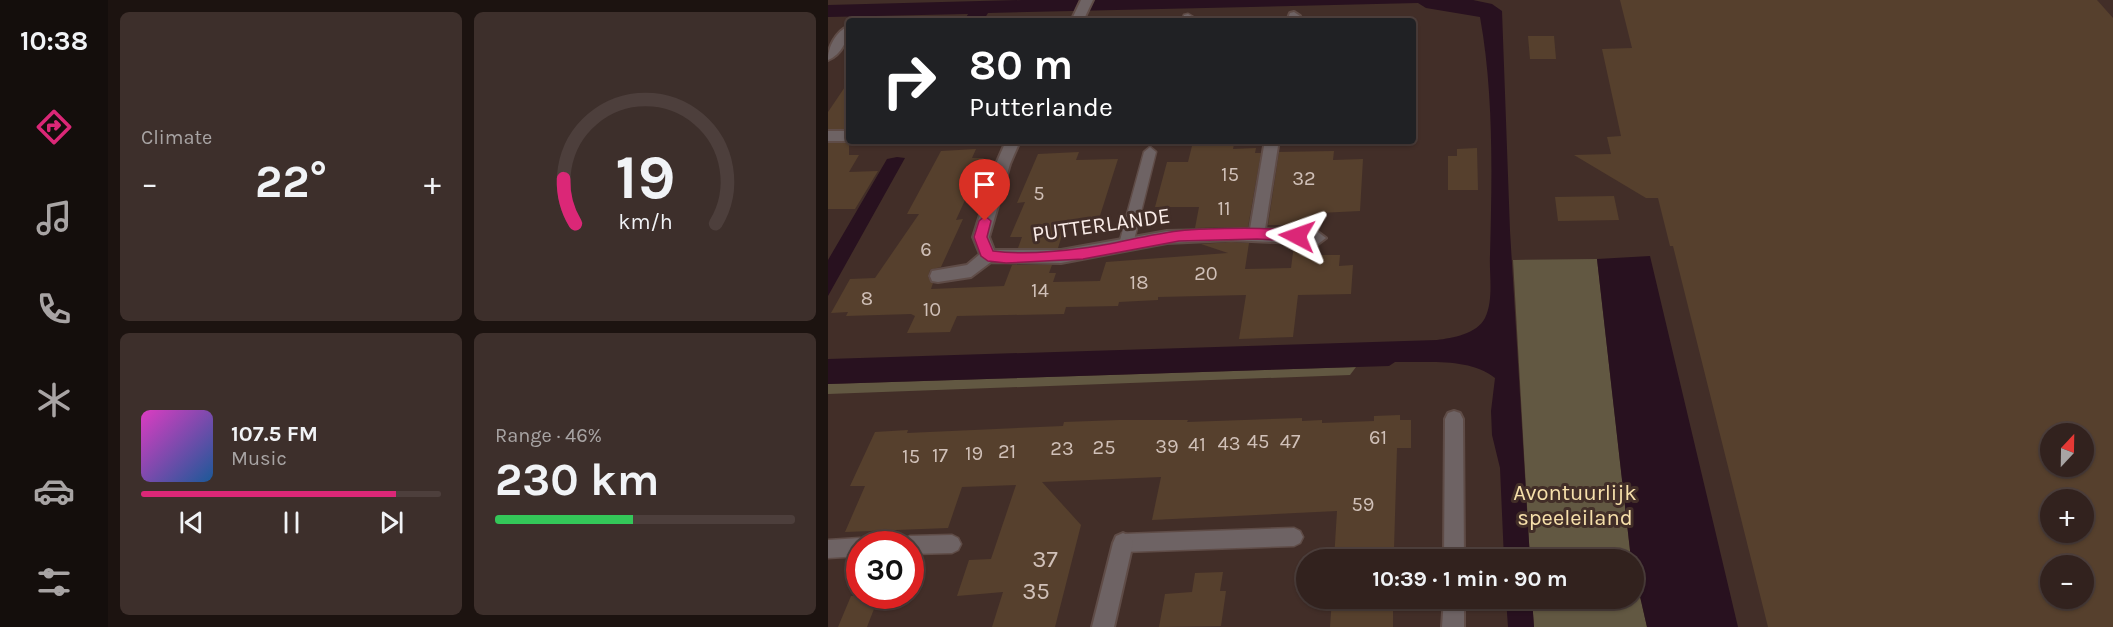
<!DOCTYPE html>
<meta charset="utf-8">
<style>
body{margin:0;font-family:Karla,sans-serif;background:#3d2f2b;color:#f1f3f6;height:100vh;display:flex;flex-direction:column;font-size:22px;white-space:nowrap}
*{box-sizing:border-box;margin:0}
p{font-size:20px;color:#a8a4a4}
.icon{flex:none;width:33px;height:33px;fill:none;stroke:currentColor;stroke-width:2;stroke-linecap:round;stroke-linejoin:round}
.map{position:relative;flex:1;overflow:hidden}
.details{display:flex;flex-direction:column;gap:12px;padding:12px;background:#1c1310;width:720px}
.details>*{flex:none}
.top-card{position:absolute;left:18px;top:18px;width:570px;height:126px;border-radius:6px;box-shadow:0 2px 4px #0004,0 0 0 2px #4d3f3c;background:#202124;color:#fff;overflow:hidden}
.needle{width:39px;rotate:22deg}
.buttons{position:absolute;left:1212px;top:423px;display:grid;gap:12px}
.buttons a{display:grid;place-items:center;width:54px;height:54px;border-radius:50%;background:#32221e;box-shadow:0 2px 4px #0004,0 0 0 2px #4d3f3c;font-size:30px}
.speed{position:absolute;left:18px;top:531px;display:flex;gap:12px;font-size:30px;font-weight:700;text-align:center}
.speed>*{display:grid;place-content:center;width:78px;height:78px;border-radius:50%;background:#32221e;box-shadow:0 2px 4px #0004,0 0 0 2px #4d3f3c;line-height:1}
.speed .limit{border:9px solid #d22;background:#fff;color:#111}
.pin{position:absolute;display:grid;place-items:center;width:51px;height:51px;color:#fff;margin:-62px -26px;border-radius:50% 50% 50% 0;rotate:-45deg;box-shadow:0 0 6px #0007}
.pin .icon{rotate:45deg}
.me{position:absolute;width:66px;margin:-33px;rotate:274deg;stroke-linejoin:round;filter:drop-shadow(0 0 4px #0008)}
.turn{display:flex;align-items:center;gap:21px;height:126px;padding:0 24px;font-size:27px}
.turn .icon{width:78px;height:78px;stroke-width:2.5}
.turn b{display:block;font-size:42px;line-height:51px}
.big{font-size:45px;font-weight:700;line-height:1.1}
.details .widget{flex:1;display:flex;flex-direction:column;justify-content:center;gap:9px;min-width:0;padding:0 21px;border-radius:9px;background:#3d2f2b}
.details .dial{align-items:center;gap:0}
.dial svg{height:156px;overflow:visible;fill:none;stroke:#4d3f3c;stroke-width:7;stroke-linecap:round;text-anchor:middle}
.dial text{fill:#f1f3f6;stroke:none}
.song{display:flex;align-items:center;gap:18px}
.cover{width:72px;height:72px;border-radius:9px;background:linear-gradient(135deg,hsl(310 70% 55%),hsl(210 70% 35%))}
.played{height:6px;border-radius:3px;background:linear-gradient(90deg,#db2777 85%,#4d3f3c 85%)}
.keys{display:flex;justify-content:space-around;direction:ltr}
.heat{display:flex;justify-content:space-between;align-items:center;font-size:33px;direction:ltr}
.charge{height:9px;border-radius:4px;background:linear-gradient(90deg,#34c759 46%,#4d3f3c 0)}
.details .tiles{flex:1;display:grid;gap:12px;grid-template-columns:repeat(2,1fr)}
.trip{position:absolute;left:468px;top:549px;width:348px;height:60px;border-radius:30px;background:#32221e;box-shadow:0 2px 4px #0004,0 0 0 2px #4d3f3c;font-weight:700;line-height:60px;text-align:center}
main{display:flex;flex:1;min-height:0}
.dock{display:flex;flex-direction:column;width:108px;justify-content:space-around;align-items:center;background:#140e0c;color:#a8a4a4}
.dock .icon{width:42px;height:42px}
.dock .active{color:#db2777}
.dock b{font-size:27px;color:#f1f3f6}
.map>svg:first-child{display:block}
</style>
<main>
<nav class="dock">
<b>10:38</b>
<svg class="icon active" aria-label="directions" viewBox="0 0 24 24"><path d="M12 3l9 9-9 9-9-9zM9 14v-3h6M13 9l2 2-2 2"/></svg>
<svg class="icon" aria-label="music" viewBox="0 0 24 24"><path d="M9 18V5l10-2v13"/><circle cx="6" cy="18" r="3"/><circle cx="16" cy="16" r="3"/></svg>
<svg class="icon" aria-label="phone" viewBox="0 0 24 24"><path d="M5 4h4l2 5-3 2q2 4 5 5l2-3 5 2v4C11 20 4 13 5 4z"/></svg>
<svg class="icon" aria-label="climate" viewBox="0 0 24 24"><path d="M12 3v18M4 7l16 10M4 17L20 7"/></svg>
<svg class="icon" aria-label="car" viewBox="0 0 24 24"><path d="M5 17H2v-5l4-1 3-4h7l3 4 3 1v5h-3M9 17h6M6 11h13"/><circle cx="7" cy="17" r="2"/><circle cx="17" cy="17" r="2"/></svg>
<svg class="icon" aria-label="filters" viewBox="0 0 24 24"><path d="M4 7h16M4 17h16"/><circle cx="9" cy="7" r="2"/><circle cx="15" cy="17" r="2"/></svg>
</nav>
<section class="details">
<div class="tiles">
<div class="widget"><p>Climate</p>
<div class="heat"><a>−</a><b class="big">22°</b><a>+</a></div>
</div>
<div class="widget dial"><svg viewBox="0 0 100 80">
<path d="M14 69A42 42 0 1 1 86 69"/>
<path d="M14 69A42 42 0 0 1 8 46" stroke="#db2777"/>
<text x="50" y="56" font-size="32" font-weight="700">19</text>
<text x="50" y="72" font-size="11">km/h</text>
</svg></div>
<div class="widget">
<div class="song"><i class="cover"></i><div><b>107.5 FM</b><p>Music</p></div></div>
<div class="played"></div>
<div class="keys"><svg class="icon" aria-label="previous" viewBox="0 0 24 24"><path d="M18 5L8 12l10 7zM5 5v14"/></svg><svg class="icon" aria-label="pause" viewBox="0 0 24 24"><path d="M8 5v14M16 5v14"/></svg><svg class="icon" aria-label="next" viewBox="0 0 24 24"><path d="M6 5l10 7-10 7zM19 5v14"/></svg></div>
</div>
<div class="widget"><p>Range · 46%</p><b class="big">230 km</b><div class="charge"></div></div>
</div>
</section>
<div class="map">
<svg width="1285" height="627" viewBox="0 0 1285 627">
<rect width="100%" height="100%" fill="#422e28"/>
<path fill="#625842" d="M769 259 803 559H702L685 260Z
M528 367 522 375 0 394V384Z
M806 570 819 627H706L704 599 806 598Z"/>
<path fill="#28111f" d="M194 0H645L664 4 674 11 682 231 702 559H676L672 468 664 435 663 411 667 378C641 357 598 363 567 362L561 366 0 384V359L609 340C624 338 649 334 657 318 666 299 661 275 662 255 664 177 666 94 652 17L598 8 590 3 160 13 155 21H136L140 14 0 17V5Z
M69 157 77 158 0 296V260L59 159Z
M822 256 910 627H819L806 570V560L803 559 769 259Z
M678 599H704L706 627H680Z"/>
<path fill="#56402d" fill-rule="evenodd" d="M792 0H1269L1285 18V627H940L845 246H842L830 198H818L746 155 783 154 779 137 793 136 774 49 804 48ZM1222 434H1256V466H1222ZM1222 500H1256V532H1222ZM1222 566H1256V598H1222Z
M700 36H726L728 59H702Z
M21 81V129H0V112Z
M0 143H21V155H31L21 172 50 171 27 209H0Z
M406 144 405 149 428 148 427 153H433L420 227 367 228 371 207H327L339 162H360L364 146Z
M649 148 650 190H620V156H629V149Z
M148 149 144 158H156L128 220 135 219 113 267 102 270 100 277 105 283 103 289 176 286 184 265H224L221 273H228L225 282 272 281 278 262 400 253 373 244 403 242 421 243 417 269 463 268 466 245 488 246 487 255H512L511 266 525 265 523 294 470 295 465 337 411 339 418 295 330 297V300L291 302 290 306 238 307 236 314 129 316 122 332 79 333 87 316 83 314 18 316 20 312 3 313 22 279 47 278 91 214H79L113 151Z
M506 151 505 160 535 159 532 211 491 213 490 230 468 228V225H440L451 152Z
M251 152 248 160 290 159 269 225 237 226 230 248H190L194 237H182L197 202 189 203 210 154Z
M786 196 791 220 730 221 727 197Z
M572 415V420H583V448H569L566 549 540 550V560H506L509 511 324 520 333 477 214 482 253 525 227 627H164L175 592 129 596 141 560 163 559 188 485 134 487 120 528 17 532 37 486H22L47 432 80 430 79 433 235 426 236 422 291 420H360L359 422 474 418V421L494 420V423L546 421V416Z
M395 572 392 591H398L393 626 331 627 337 594 364 592 367 573Z
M23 596H51L39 627H10Z
M504 598H565V627H502Z"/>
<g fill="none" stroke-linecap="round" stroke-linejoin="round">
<g stroke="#5f4c47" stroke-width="3">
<path id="service" d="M360 14 365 17 364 21H354L356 15Z
M322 147 328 152 305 244 298 250 291 244 316 152Z
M466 528 472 531 475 537 472 543 466 546 295 552 289 549 286 543 289 537 295 534Z
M124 535 130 538 133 544 130 550 124 553 82 554V544H73L76 539 82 536Z
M32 538 38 541 40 544H32V556L0 558V540Z"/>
</g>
<g stroke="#5f4c47" stroke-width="4">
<path id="minor" d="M253 0H265L255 21H243Z
M466 12 472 16 471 21H459L462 13Z
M21 26C21 39 13 55 0 60 0 47 8 31 21 26Z
M0 131H21V141H0Z
M178 141H192L182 164 161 237 166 250H233L339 231 422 229 436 146 443 141 450 146 437 229 490 232 498 238 490 244 403 240 339 243 233 263 163 262 143 277 110 282 104 281 102 276 104 271 139 265 152 254 145 237 168 164Z
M626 411 632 413 635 419 636 560H616L617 419 620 413Z
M295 533 302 536 305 543 286 627H264L285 543 288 536Z
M616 598H636V627H614Z"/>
</g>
<use href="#service" fill="#6e6364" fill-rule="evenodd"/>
<use href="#minor" fill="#6e6364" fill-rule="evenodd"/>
</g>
<path fill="#db2777" stroke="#8e194d" stroke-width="1.5" d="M157 216 163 221 159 237 165 251C194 255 227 252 256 248 287 244 318 235 350 231 368 229 468 224 476 236L469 241 429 239 351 241 255 259 178 263 160 261 153 256 146 237 151 221Z"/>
<g text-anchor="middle" stroke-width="6" stroke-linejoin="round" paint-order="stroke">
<g font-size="20" fill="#d0c0b8">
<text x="402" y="181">15</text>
<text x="476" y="185">32</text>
<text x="211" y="200">5</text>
<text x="396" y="215">11</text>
<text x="98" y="256">6</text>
<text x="378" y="280">20</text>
<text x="311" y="289">18</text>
<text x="212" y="297">14</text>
<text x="39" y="305">8</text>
<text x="104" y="316">10</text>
<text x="550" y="444">61</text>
<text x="430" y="448">45</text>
<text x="462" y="448">47</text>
<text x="401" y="450">43</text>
<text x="369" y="451">41</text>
<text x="339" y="453">39</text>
<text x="276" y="454">25</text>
<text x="234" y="455">23</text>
<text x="179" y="458">21</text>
<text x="146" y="460">19</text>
<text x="112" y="462">17</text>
<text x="83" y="463">15</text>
<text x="535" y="511">59</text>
</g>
<g font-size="22" fill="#f9ebe7" stroke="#422e28">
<text transform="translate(273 224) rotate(-8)" y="8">PUTTERLANDE</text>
</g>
<g font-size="22" fill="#f7e0ab" stroke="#422e28">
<text x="747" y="500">Avontuurlijk<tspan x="747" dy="25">speeleiland</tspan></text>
</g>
<g font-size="24" fill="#d0c0b8">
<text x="217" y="567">37</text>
<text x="208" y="599">35</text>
</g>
</g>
</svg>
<div class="buttons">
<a><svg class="needle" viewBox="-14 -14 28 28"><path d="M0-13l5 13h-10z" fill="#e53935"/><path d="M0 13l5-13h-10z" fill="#a8a4a4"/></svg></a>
<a>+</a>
<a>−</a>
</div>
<div class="speed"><div class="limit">30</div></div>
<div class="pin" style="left:157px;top:221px;background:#d93025"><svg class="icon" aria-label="arrive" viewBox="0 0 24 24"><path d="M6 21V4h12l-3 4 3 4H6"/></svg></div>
<svg class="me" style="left:469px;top:236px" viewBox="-20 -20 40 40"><path d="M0-17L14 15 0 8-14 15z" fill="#db2777" stroke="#fff" stroke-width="4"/></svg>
<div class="trip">10:39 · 1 min · 90 m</div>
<div class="top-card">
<div class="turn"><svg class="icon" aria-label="right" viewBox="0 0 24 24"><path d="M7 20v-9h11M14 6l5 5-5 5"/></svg><div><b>80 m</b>Putterlande</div></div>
</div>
</div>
</main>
